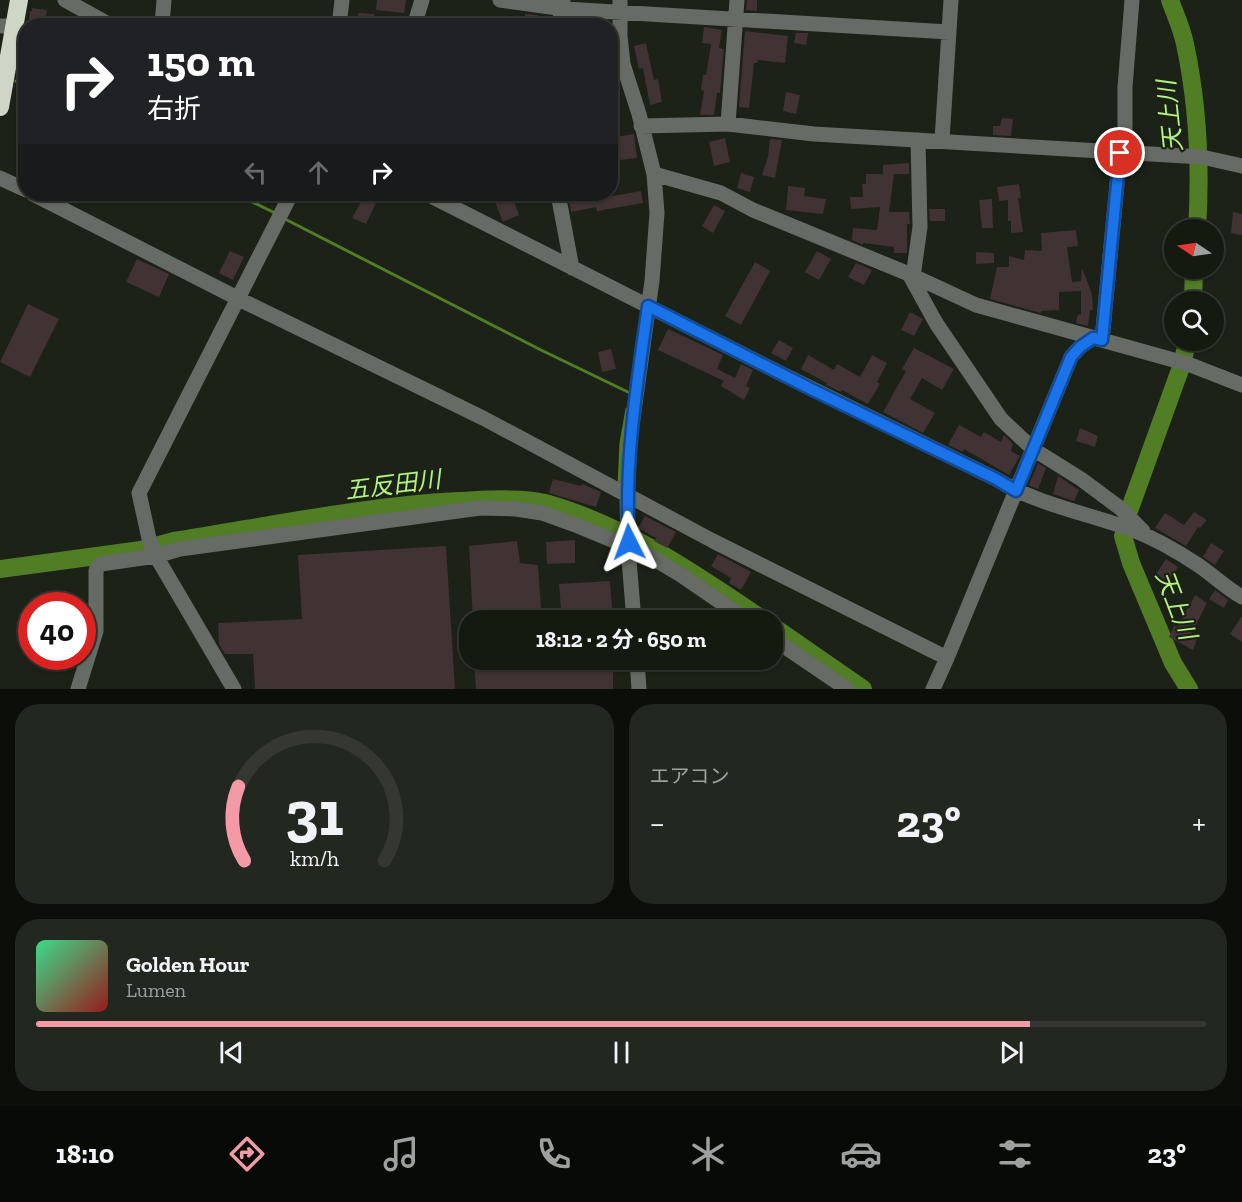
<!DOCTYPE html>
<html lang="ja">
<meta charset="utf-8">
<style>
body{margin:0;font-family:"Zilla Slab","Noto Sans JP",serif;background:#22271f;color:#f1f3f6;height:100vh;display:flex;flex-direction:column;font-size:22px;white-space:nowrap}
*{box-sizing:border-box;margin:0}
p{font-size:20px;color:#9da19f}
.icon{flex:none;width:33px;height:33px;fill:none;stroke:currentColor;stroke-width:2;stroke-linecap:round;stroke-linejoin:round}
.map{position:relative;height:689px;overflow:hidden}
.drawer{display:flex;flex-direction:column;gap:15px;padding:15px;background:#0c0e09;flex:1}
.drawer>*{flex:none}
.guide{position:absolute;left:18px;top:18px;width:600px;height:183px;border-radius:24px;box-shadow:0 2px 4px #0004,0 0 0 2px #343831;background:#202124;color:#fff;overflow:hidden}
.needle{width:39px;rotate:283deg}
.tools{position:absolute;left:1164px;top:219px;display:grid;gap:12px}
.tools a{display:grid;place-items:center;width:60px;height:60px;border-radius:50%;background:#151a11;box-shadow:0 2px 4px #0004,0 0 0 2px #343831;font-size:30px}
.speed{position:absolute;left:18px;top:592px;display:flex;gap:12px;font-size:30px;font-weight:700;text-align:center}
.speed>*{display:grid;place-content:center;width:78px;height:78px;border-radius:50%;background:#151a11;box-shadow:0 2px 4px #0004,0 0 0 2px #343831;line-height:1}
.speed .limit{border:9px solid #d22;background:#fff;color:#111}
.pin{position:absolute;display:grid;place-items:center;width:51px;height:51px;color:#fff;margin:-26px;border:3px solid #fff;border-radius:50%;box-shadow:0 2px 6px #0007}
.me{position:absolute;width:66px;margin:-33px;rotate:357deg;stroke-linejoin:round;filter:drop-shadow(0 0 4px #0008)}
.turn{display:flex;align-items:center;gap:21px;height:126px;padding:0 30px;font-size:27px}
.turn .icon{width:78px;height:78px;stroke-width:2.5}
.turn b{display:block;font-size:42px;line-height:51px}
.lanes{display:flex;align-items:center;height:57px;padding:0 30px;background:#0003;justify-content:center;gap:30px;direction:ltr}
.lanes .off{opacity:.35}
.big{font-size:45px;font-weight:700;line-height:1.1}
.drawer .tile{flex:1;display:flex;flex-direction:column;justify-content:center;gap:9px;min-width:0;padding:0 21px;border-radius:24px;background:#22271f}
.drawer .dial{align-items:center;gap:0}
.dial svg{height:156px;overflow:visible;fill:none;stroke:#343831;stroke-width:7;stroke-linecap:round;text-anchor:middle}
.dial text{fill:#f1f3f6;stroke:none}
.song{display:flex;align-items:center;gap:18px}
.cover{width:72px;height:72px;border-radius:9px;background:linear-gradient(135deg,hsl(150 70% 55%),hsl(0 70% 35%))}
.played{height:6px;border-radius:3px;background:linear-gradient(90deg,#f49aa6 85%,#343831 85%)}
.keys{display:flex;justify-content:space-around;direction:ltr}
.heat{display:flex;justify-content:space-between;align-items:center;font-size:33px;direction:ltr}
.drawer .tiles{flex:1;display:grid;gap:15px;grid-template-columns:1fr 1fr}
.tile:last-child{grid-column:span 2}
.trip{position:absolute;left:459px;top:610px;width:324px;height:60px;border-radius:24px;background:#151a11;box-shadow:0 2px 4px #0004,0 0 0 2px #343831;font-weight:700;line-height:60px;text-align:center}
.tabs{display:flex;height:96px;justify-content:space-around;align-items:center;background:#080a07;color:#9da19f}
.tabs .icon{width:42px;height:42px}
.tabs .active{color:#f49aa6}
.tabs b{font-size:27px;color:#f1f3f6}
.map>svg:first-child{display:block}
</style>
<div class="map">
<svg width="1242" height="689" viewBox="0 0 1242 689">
<rect width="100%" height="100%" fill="#1c2217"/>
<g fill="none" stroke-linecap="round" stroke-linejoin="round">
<path stroke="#517d25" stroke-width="3" d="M16 81 26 85
M236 194 275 213
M283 218 541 350 630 393
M619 485 621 443 627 409"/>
<path stroke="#517d25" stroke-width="18" d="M1170 0C1175 14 1182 29 1185 44 1198 105 1201 167 1197 230
M1193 302 1194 268
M1129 511 1181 367 1188 340
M1123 536 1131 563 1173 663 1189 689
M0 569 141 550 174 541C269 526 363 506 458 501 484 500 520 497 545 503 625 525 697 575 765 621
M772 626 863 689"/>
</g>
<path fill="#413233" d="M377 0H406L404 13 376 10Z
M747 0H757V11L746 10Z
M32 8 47 10 44 26H28L30 11H32Z
M358 13 374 14 373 26H357Z
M525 14 538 15V26H525Z
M704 27 722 30 719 48 724 49 720 93H717L714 115H700L704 91 701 90 703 75H706L711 44 702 43Z
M745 31 788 36 785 63 758 60 757 63H754L749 108 739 107Z
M796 33H808L806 45 794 43Z
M646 43 654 80 658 79 662 102 650 105 643 68 639 69 634 46Z
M786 92 800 95 796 114 783 111Z
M1002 118 1013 119 1011 136 993 135V126H1000Z
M634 134 637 158 612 161 610 138Z
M725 138 730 162 714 166 709 142Z
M770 139 782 140 775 178 762 175 768 157Z
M909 163V174H894L889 212H909L910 224H907V253H894V247L863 243V245L852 240 853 228 877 230 880 207 851 209 850 197H863L862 184H866V174H883V165Z
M741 173 754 177 750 192 737 188Z
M1019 184 1021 198H1018L1023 232 1011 233V221H1008V200L999 201 997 187Z
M788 186 805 188 804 196 826 199 823 214 786 210Z
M641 191 643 203 597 211 596 207 571 212 568 194H606L607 197Z
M365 194H380L366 224 352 218Z
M492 194H536V195L514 202 519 215 503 222Z
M992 199 993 228H982L979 200Z
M714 205 725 211 713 233 702 226Z
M929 209H945V221H930Z
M1233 212 1242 214V235L1231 233Z
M1076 230 1078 246 1067 247 1072 282 1081 281 1082 268 1092 294 1093 310H1090L1088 326 1076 323 1078 314 1081 315V291L1059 292V310L1041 311V313L990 299 997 267H1009V256L1024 260 1025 250 1042 251 1041 233Z
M230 251 244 257 233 280 219 273Z
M817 251 831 259 819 280 805 272Z
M976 252 994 253V263L976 264Z
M137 259 169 274 159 297 126 282Z
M755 262 770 271 741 325 725 316Z
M856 263 872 270 864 285 848 277Z
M28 304 59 319 30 377 0 362Z
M910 312 923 319 914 336 901 330Z
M668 329 723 355 717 369 735 378 741 364 753 370 746 386 750 388 744 400 721 386 724 381 658 350Z
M779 340 793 348 786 361 771 353Z
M914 348 954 369 942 390 922 378 910 399 935 413 923 433 883 412 906 371 902 369Z
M611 349 616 369 602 372 598 352Z
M808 355 834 370 837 364 860 377 872 355 887 363 877 382 880 384 868 404 842 390 841 392 826 385 827 383 801 369Z
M959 425 981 437 984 432 1001 442 1004 435 1013 444 1011 451 1020 456 1009 475 964 449 963 452 948 445Z
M1080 428 1098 436 1095 447 1076 441Z
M1038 463 1046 468 1038 489 1029 485Z
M1058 476 1079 490 1074 501 1053 494Z
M553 479 581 486 582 484 601 492 596 507 549 493Z
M1194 512 1207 520 1200 528 1198 527 1186 546 1155 528 1165 513 1184 525Z
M645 516 676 532 667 548 654 541 656 538 638 528Z
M575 540V563L547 564 546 542Z
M517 541 520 563 538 565 542 621H473L469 546Z
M1211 543 1224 551 1215 565 1203 557Z
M446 546 455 689H255L253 654H225L219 644 218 623 302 619 298 555Z
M718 554 751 572 741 590 729 583 731 578 711 566Z
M1166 559 1178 567 1168 582 1156 574Z
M610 581 613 621H562L559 584Z
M1215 590 1228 600 1224 608 1209 599Z
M1195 595 1207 603 1191 634 1198 637 1193 650 1169 637 1174 626 1178 627Z
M1242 616V642L1230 634Z
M474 660H613V689H476Z"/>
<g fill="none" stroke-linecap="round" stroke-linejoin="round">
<path stroke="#676b65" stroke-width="15" d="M65 0 112 26
M500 0 565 9 949 32
M620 0V36L623 64 639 114 654 174 657 213 652 281 630 440 627 496 628 547 634 621
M0 26H15
M162 26 164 0
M339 26 342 0
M414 26 422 0
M559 26 563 0
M728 124 737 0
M641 126 728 124 814 134 1202 157 1242 166
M942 140 951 0
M1125 154V87L1132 0
M654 174 721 193 753 210 909 274 976 305 1188 364 1242 385
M0 178 26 190
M33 194 247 303 483 418 713 541 947 658
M427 194 778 372 996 479C1038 505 1087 513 1133 530 1156 539 1177 551 1198 565 1213 575 1226 588 1242 597
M558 194 572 268
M909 274 936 323 1001 419 1033 449 1081 479 1120 508 1143 531
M913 277 920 227 918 140
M1102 340 1120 153
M772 638 847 689
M637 660 639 689
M78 689 96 631V570L101 564 156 556 180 549 480 508 516 509 542 513 578 526 646 554 681 575 748 621
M234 689 156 556 150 543 139 493 291 194
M933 689 947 658 1071 357 1080 347 1093 338"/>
<path stroke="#ced6c8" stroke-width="18" d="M0 107 19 0"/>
</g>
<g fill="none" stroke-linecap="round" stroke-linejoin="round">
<g stroke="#114b97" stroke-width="15">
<path id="route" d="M629 542C624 462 637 384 648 306L813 390 996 479 1016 491 1071 357 1080 347 1093 338 1102 340 1120 153"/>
</g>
<use href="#route" stroke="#1a73e8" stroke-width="10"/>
</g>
<g text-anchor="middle" stroke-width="4.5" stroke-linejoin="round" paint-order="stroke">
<g font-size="24" font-style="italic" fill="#b4f280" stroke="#1c2217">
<text transform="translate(1170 116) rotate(-96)" y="8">天上川</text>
<text transform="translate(393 485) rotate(-7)" y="8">五反田川</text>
<text transform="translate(1176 605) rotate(69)" y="8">天上川</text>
</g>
</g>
</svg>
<div class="tools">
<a><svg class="needle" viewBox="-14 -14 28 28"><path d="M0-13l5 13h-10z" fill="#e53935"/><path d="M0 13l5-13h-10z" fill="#9da19f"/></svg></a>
<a><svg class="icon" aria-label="search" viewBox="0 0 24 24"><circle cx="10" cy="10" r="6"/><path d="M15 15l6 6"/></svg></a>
</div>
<div class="speed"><div class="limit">40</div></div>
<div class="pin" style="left:1120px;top:153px;background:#d93025"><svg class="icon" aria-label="arrive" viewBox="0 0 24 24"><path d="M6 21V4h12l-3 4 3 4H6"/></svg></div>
<svg class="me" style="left:629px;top:542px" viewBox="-20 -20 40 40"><path d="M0-17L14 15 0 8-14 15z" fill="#1a73e8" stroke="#fff" stroke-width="4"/></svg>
<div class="trip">18:12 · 2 分 · 650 m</div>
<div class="guide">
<div class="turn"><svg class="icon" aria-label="right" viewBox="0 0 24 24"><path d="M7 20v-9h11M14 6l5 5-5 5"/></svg><div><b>150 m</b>右折</div></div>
<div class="lanes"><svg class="icon off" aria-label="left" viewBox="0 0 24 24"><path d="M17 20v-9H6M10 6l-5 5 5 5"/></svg><svg class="icon off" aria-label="ahead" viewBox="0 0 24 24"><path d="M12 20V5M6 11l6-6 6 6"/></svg><svg class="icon" aria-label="right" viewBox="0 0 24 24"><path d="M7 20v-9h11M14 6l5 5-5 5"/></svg></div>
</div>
</div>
<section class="drawer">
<div class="tiles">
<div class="tile dial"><svg viewBox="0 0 100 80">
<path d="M14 69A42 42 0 1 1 86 69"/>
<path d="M14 69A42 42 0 0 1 11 31" stroke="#f49aa6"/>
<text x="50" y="56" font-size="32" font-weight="700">31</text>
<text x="50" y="72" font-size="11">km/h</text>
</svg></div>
<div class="tile"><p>エアコン</p>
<div class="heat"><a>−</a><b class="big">23°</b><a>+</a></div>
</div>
<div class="tile">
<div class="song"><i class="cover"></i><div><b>Golden Hour</b><p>Lumen</p></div></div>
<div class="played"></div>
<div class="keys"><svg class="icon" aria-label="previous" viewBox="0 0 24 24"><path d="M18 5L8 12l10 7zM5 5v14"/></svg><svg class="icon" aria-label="pause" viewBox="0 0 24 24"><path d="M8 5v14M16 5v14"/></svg><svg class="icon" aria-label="next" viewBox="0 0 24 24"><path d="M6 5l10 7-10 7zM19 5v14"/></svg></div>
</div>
</div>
</section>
<nav class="tabs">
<b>18:10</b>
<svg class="icon active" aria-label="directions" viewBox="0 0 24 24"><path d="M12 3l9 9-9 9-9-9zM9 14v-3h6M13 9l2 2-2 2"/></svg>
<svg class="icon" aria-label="music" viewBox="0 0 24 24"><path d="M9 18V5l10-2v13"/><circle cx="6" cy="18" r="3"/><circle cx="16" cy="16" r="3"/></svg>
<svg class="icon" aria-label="phone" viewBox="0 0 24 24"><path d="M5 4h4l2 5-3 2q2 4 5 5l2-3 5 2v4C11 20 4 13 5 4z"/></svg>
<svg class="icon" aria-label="climate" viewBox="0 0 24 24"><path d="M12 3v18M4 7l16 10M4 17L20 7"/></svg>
<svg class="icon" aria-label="car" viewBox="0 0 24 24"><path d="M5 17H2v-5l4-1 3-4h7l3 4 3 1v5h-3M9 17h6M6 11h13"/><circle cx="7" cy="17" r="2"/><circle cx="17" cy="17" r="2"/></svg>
<svg class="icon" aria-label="filters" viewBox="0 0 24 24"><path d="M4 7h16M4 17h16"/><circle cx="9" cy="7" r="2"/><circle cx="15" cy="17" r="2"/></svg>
<b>23°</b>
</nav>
